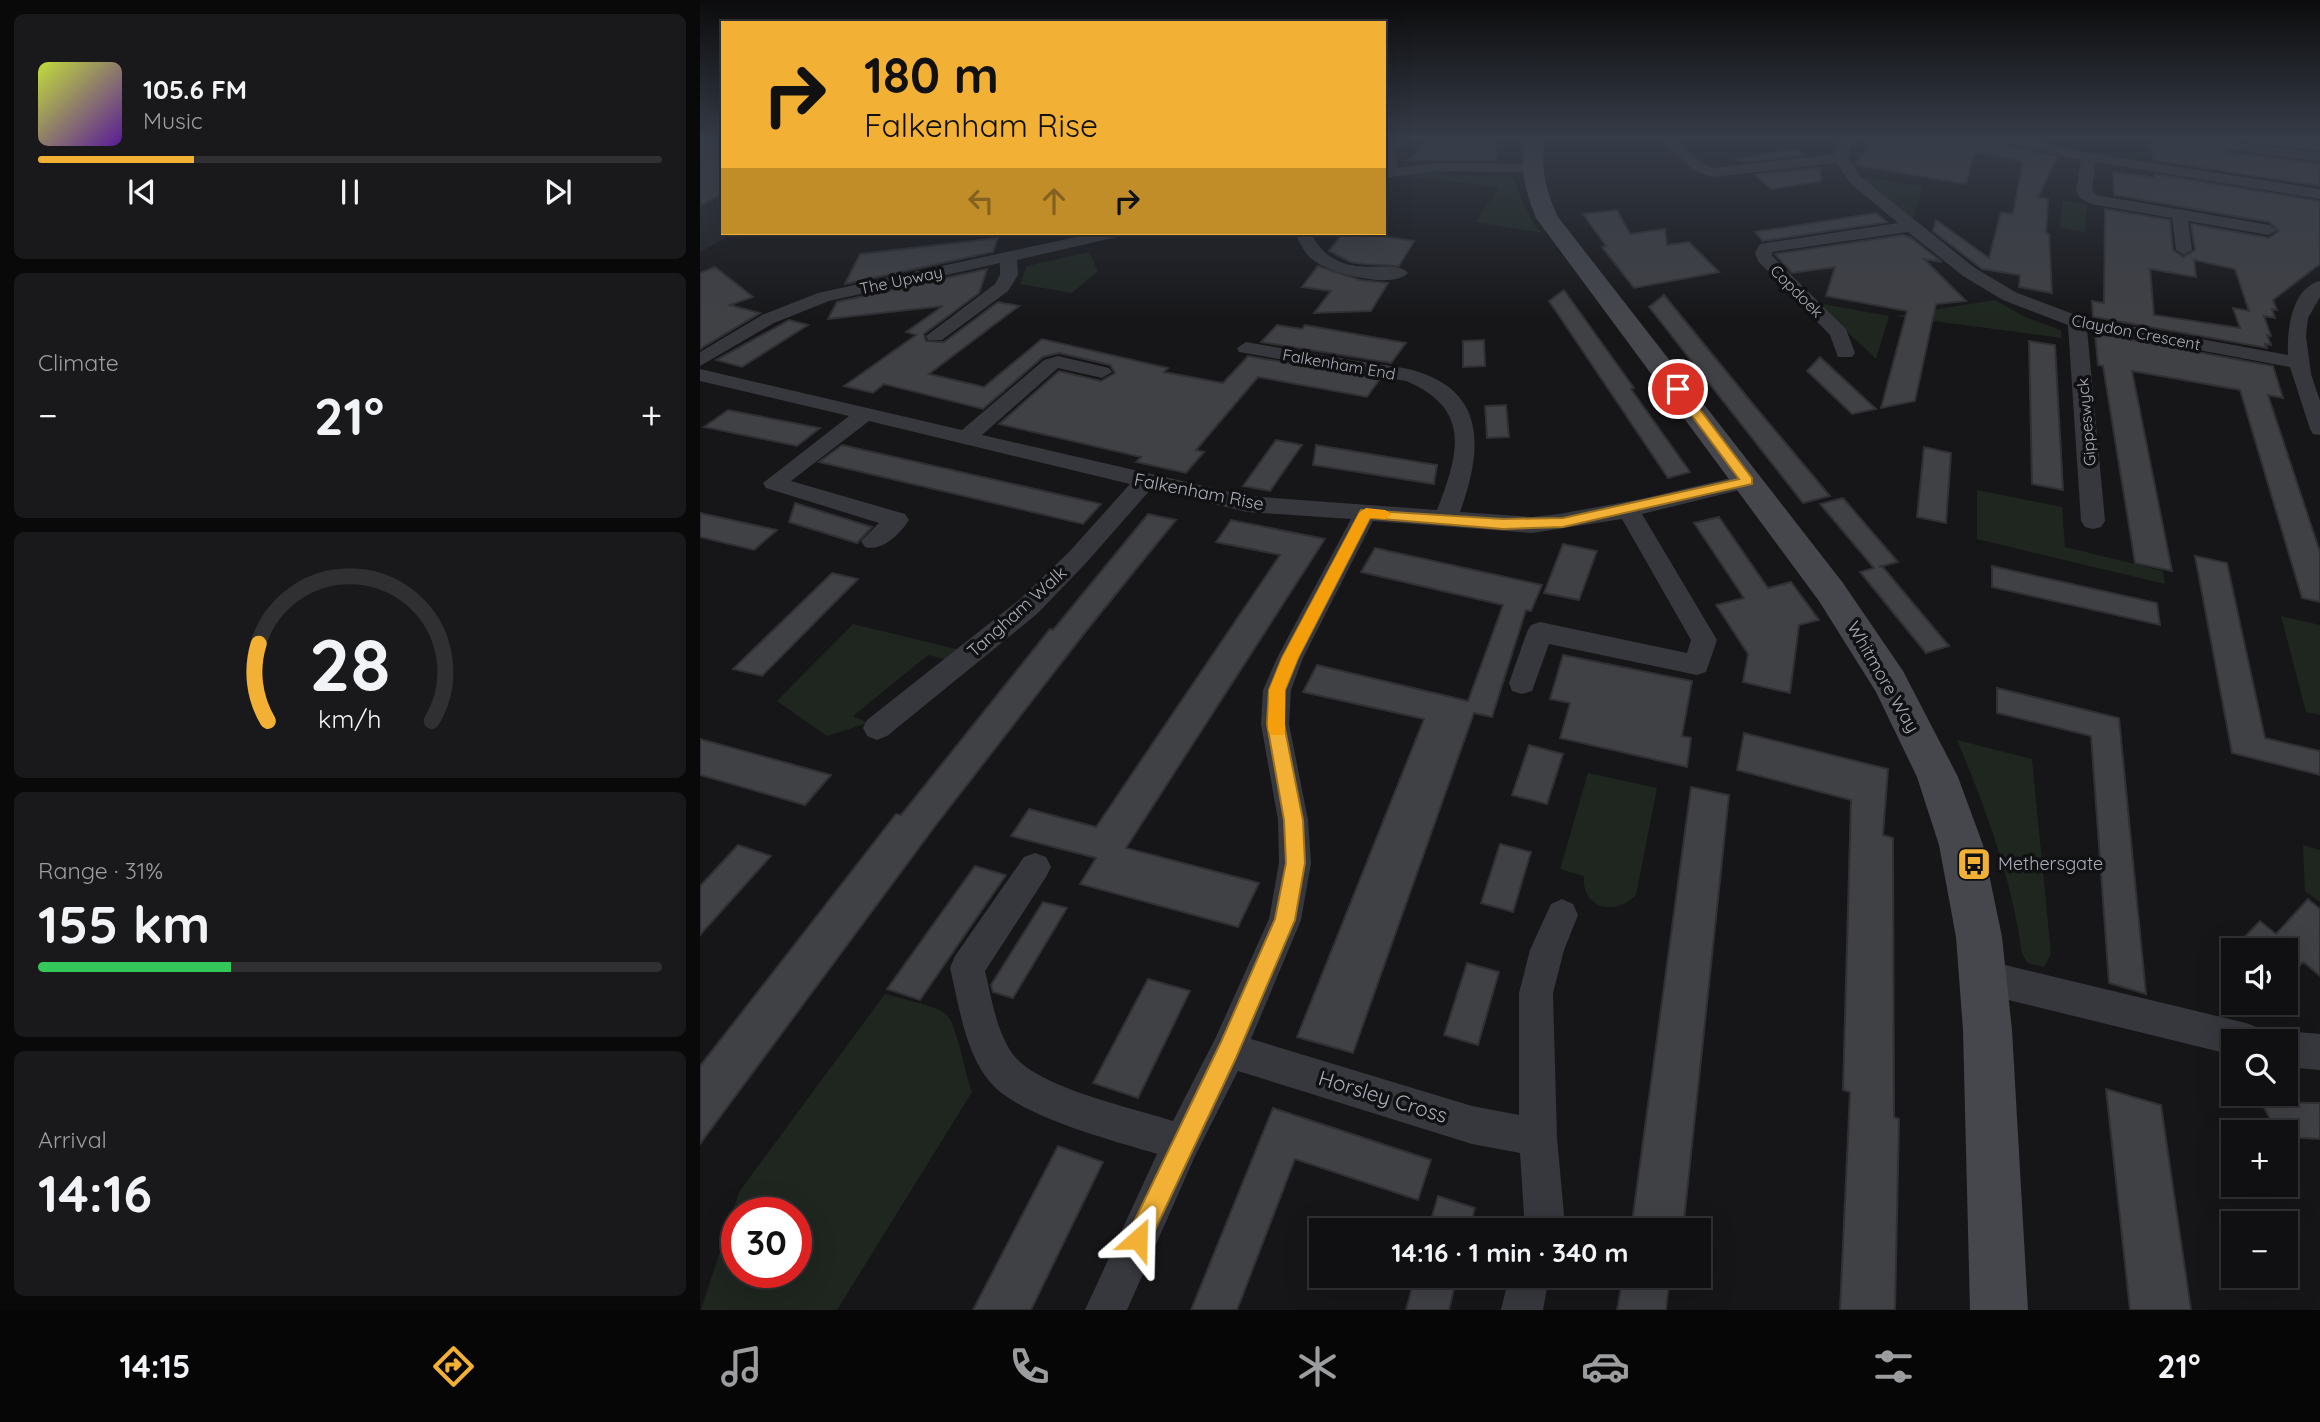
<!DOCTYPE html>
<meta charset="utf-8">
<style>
body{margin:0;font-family:Quicksand,sans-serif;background:#19191b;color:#f1f3f6;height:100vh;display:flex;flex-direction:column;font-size:26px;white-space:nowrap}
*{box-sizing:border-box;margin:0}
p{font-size:23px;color:#9c9d9f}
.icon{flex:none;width:38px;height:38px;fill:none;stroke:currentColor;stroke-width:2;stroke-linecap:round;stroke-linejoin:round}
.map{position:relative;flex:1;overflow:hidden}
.details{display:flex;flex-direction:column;gap:14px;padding:14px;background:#09090a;width:700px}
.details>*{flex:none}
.guide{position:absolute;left:21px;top:21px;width:665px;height:214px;border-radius:0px;box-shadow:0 7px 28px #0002,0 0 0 2px #303032;background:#f2b134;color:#111;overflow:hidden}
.buttons{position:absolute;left:1521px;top:938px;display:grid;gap:14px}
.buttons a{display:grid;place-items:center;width:77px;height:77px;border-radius:0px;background:#101012;box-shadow:0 7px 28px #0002,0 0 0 2px #303032;font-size:35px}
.speed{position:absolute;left:21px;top:1197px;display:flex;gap:14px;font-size:35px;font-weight:700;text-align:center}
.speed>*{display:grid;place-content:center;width:91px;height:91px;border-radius:50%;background:#101012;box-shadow:0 7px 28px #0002,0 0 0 2px #303032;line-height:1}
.speed .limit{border:10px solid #d22;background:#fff;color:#111}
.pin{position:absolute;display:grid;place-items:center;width:60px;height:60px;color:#fff;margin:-30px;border:4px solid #fff;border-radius:50%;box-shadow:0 2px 7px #0007}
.me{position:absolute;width:77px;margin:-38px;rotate:25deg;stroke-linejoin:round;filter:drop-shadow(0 0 5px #0008)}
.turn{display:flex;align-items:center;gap:24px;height:147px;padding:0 28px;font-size:32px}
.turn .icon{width:91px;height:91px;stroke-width:2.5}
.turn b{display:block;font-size:49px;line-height:60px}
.lanes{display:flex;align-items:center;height:66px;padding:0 28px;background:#0003;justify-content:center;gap:35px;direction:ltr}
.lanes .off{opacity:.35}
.big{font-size:52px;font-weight:700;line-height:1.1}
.details .widget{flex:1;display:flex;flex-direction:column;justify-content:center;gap:10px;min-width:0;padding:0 24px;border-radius:10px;background:#19191b}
.details .dial{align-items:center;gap:0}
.dial svg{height:182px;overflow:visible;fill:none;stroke:#303032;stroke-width:7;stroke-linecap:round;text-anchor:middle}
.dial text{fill:#f1f3f6;stroke:none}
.song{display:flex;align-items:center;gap:21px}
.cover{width:84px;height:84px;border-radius:10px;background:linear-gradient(135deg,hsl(70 70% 55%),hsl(270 70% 35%))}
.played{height:7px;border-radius:4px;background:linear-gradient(90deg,#f2b134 25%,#303032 25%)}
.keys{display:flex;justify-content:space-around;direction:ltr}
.heat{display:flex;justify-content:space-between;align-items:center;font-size:38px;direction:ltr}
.charge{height:10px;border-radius:5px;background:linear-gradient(90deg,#34c759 31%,#303032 0)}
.trip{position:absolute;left:609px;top:1218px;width:402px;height:70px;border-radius:0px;background:#101012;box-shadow:0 7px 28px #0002,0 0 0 2px #303032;font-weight:700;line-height:70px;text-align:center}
.menu{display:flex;height:112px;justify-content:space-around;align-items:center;background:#060607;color:#9c9d9f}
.menu .icon{width:49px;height:49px}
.menu .selected{color:#f2b134}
.menu b{font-size:32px;color:#f1f3f6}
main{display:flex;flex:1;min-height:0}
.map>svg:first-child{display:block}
</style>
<main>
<section class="details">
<div class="widget">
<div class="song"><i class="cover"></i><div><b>105.6 FM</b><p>Music</p></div></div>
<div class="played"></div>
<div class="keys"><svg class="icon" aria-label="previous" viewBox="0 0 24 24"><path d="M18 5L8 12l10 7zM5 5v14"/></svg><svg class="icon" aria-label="pause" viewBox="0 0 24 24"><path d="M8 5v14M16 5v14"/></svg><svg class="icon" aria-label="next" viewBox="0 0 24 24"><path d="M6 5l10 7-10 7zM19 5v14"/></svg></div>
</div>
<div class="widget"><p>Climate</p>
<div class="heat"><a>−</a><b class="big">21°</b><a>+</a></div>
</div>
<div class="widget dial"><svg viewBox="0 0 100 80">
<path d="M14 69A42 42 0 1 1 86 69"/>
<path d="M14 69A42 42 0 0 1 10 35" stroke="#f2b134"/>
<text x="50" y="56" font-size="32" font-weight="700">28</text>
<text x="50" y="72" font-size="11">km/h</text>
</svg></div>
<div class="widget"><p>Range · 31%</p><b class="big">155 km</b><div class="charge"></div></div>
<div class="widget"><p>Arrival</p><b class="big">14:16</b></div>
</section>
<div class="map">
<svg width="1620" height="1310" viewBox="0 0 1620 1310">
<rect width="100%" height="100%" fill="#161618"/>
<path fill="#222225" d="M0 142 23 146V233H35L0 252Z"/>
<path fill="#1e261f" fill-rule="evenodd" d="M740 170 739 175 814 177C820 198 827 217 842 233L775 222 799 188 699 175Z
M1158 176 1223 186 1213 219Z
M1363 201 1387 204 1385 232 1360 228Z
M389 252 398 271 372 293 320 284 327 266Z
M1295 300 1325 317 1361 330 1362 338 1195 316Z
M1117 303 1189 316 1176 359Z
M1277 490 1362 507 1365 547 1463 571 1465 584 1277 539Z
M1581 616 1620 625V715L1606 712Z
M153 624 260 650 248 660 228 655 153 716 168 723 127 736 77 701Z
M1257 740 1332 759 1351 954 1344 967 1328 963 1322 954C1312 879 1286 809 1257 740Z
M888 773 957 788 936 895C915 917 881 908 884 876L860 869Z
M1603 845 1620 850V902L1605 891Z
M185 994C199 998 238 1006 247 1015 257 1025 265 1074 272 1092L137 1310H1L39 1192ZM37 1213H96V1272H37Z"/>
<path fill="#404145" stroke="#303034" stroke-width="2" fill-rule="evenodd" d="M0 138H23V194L0 206Z
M729 138H796V160H709Z
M1171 138 1211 142 1214 138H1296L1300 144 1357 157 1338 197 1348 199 1346 233 1349 234 1352 293 1319 287 1320 275 1282 269 1233 231 1236 220 1289 258 1301 212 1313 214 1323 161 1274 152 1266 184 1156 165Z
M1450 138H1620V150L1531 139 1523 143 1526 152 1620 164V186L1453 160Z
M1097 149 1105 155 1040 162 1036 159Z
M1120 168 1121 181 1071 189 1055 175Z
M1413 172 1455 178 1454 174 1620 201V264L1573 300 1577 310 1572 309 1575 318 1564 316 1571 336 1567 335 1571 345 1565 344 1567 348 1393 317 1392 301 1404 303 1405 209 1470 220 1473 250 1483 257 1495 250 1491 224 1569 238 1579 231 1569 222 1414 195ZM1494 260 1535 269 1549 311 1533 308 1540 328 1454 315 1450 269 1496 277Z
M917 210 930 234 965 229 967 245 989 242 1019 272 934 288 902 247 906 246 883 214Z
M1176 213 1187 222 1063 241 1055 232Z
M643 233H660L714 241 699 266 663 264 650 262 629 251Z
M1203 235 1211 238 1242 262 1224 259 1266 301 1236 304 1215 401 1181 408 1207 311 1126 296 1135 267 1092 273 1075 254Z
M298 238 293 252 145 284 160 254Z
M618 266 660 280 688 283 671 311 614 313 631 291 602 287Z
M15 267 53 297 30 305 60 313 0 349V273Z
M287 269 279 293 224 334 226 341 244 342 298 302 319 306 229 374 284 387 342 339 468 368 464 372 523 383 548 356 680 379 667 397 558 377 496 450 504 452 486 473 436 462 441 457 299 424 359 371 401 381 415 373 410 365 359 353 343 357 283 409 184 384 173 393 144 386 216 335 206 332 243 306 128 319 137 302Z
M864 290 934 388 931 389 990 472 968 478 849 301Z
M964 295 1053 404 1130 496 1103 503 949 307Z
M89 320 108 325 42 367 16 360Z
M577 325 602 329 605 325 706 343 691 363 561 342Z
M1395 333 1573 366 1583 398 1568 395 1620 552V602L1602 598 1540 390 1432 371 1472 571 1435 563 1403 366 1398 365Z
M784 340 785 366 763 367V341Z
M1329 341 1355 345 1363 490 1332 484Z
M1120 357 1176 409 1152 414 1107 371Z
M806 405 809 437 787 438 785 406Z
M28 410 120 428 97 446 4 427Z
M576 440 602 445 570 491 543 486Z
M142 445 401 504 383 524 119 462Z
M616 445 737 465 734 484 613 465Z
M1224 447 1251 453 1246 523 1217 517Z
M1143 498 1198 562 1179 567 1182 566 1249 646 1226 653 1160 572 1174 568 1120 504Z
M95 503 172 527 157 543 89 522Z
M0 513 77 530 54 550 0 537Z
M448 514 476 520 387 630 236 825 0 1144V1066L196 814 201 815 350 629 353 630Z
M1019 517 1068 588 1091 582 1119 620 1099 625 1090 693 1043 682 1048 654 1016 605 1044 598 994 523Z
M531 520 625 539 426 848 559 883 538 927 380 884 396 858 311 836 329 809 396 827 580 555 516 542Z
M863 544 897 551 879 600 844 593Z
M675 548 842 585 831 611 826 610 792 717 774 713 653 1053 597 1037 724 719 603 692 617 665 768 701 803 605 661 572Z
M1495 556 1527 563 1565 738 1620 751V775L1532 753Z
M1292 566 1457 603 1460 625 1292 587Z
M132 573 158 579 62 676 33 669Z
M863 655 992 681 982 736 991 738 987 767 860 738 870 703 850 699Z
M1297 688 1419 718 1446 994 1409 983 1391 736 1297 713Z
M1044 733 1188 769 1183 835 1193 838 1194 1117 1199 1119 1195 1310H1140L1150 1092 1143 1090 1151 800 1037 770Z
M0 739 131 775 105 805 0 775Z
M829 745 863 754 847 804 812 795Z
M991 787 1029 795 983 1230H931Z
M800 844 831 852 813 912 781 903Z
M38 845 71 856 0 935V886Z
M275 866 306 875 220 1000 187 989Z
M1608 899 1620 909V976L1603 962 1586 981V950H1532L1560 921 1576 934Z
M343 902 367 908 313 998 293 992 291 985Z
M767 963 799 972 778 1045 744 1035Z
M448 979 490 991 438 1098 393 1083Z
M1406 1089 1461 1105 1491 1310H1430Z
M1561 1102 1620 1103V1139L1586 1137V1132H1577Z
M573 1108 731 1160 718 1200 595 1159 537 1310H491Z
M358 1146 403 1162 331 1310H273Z
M738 1196 775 1208 769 1230H728Z
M715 1276H757L749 1310H706Z
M923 1276H943L969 1284 966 1310H917Z"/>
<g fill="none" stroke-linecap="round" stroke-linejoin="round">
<path fill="#37383d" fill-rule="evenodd" d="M693 138H707L694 155 698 168 734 163 831 164 838 168 831 172 734 171 684 178V149Z
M1138 138H1152L1148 158 1161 177 1275 268 1315 292 1381 317 1588 355C1587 331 1591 288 1620 281V297L1608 318 1606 336 1611 374 1620 401V435L1613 434 1610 429 1590 367 1387 329 1405 521 1401 527 1393 529 1385 527 1381 521 1368 325 1303 300 1263 276 1208 232 1072 252V256L1146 329 1155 353 1152 357H1138L1130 335 1058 261 1055 253 1060 244 1066 243 1198 223 1150 183 1137 163 1012 177 993 170 966 143 973 139 978 140 1003 164 1014 168 1135 154Z
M1299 138H1322L1389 153 1620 189V199L1395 162 1392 191 1396 195 1569 225 1577 230 1569 235 1488 221 1492 250 1484 255 1476 250 1472 218 1391 204 1380 198 1376 191 1381 160 1301 141Z
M1531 142 1620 153V161L1526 149V143Z
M394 233H423L421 236 317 260 318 275 308 291 242 340H228L226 336 295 284 300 275V263L129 301 74 323 0 366V352L62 315 118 293Z
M595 233H611C638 287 691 255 708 273 692 290 630 273 613 260 604 253 600 243 595 233Z
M546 342C585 349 624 355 663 362 680 365 699 366 716 371 789 393 781 454 760 512L832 517 859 514 941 499 1048 474 1056 476 1059 481 1056 486 942 514 1017 640 1006 672 997 675 849 644 832 691 822 694 812 691 809 683 827 632 831 625 840 622 987 653 991 640 922 519 832 533 673 521 603 658 591 690 589 724 608 820 611 863 601 920 551 1039 772 1106 819 1115V993L830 950 851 904 862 899 873 904 878 915 864 950 853 993 857 1138 864 1215 860 1230H820L824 1215 820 1153 772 1144 538 1071 495 1156 427 1310H385L457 1154C414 1141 320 1117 291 1083 265 1054 259 1005 250 968L255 956 324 857 335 853 346 857 351 867 346 877 285 971C292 999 296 1033 315 1057 343 1089 432 1108 473 1121L516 1037 569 919 579 863 578 820 561 724 563 690 577 658 651 519 547 512 451 489 386 563 337 614 187 736 177 740 167 736 163 728 167 720 319 600 370 551 430 484 169 421 91 481 205 514 209 520C200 534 182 552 165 547L161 541 179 523 66 488 63 483 149 416 0 381V369L262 430 344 360 358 356 409 368 412 372 402 378 358 368 282 435 547 496 737 510C759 453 772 409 706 381L539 352 537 348Z
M1284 960 1546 1023 1559 1028 1564 1041H1533V1055L1284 994 1272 989 1267 977 1272 965Z
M1586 1031 1620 1034V1070L1586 1067V1041H1571L1573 1036Z
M809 1276H849L843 1310H801Z"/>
<path fill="#45474d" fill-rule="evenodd" d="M826 138H846C839 166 846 191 858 217L1143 583 1203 671 1258 777 1283 845 1302 937 1312 1030 1328 1310H1270L1263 1030 1256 937 1239 845 1217 777 1176 692 1119 601 836 218C825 191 819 167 826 138Z"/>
</g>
<linearGradient id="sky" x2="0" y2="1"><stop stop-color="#0c0c0d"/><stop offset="0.43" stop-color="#363c48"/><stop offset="1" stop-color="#363c48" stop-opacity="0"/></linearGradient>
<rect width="1620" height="321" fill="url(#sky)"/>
<path fill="#f2b134" stroke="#9d7322" stroke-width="2" d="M978 385 982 386 1052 478V484L863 527 803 529 670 518 598 658 585 690 584 724 603 820 605 863 595 920 536 1058 447 1247 438 1251 430 1247 426 1239 430 1230 521 1042 575 919 586 863 584 820 567 724 569 690 582 658 661 510 803 519 863 518 1039 479 972 389Z"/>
<path fill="#f59e0b" d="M666 508 685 510 692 514 685 519 670 518 598 658 585 690V730L583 735H571L568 730 569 690 582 658 659 513Z"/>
<defs>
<g id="bus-square" transform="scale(1.75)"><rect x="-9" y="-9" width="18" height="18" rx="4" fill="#f2b134" stroke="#111113"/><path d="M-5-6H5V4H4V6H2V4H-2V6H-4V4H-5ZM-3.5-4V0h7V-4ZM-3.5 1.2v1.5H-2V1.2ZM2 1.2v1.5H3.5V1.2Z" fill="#111"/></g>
</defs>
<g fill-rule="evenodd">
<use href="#bus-square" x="1274" y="864"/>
</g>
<g text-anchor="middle" stroke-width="7" stroke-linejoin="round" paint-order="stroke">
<g font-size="16" fill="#a8adb8" stroke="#111113">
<text transform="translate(201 280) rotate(-12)" y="6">The Upway</text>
<text transform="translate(1097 291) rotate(45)" y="6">Copdoek</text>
<text transform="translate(1436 332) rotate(11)" y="6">Claydon Crescent</text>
<text transform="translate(639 364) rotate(10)" y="6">Falkenham End</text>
<text transform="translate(1386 422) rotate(-95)" y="6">Gippeswyck</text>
</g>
<g font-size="18" fill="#a8adb8" stroke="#111113">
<text transform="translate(499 492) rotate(11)" y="6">Falkenham Rise</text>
<text transform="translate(317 612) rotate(-42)" y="6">Tangham Walk</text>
<text transform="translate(1183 677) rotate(60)" y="6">Whitmore Way</text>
</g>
<g font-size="18" fill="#a8adb8" stroke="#111113" text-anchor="start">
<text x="1298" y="870">Methersgate</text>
</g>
<g font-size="21" fill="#a8adb8" stroke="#111113">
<text transform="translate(683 1097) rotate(17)" y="7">Horsley Cross</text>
</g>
</g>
</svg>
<div class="buttons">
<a><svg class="icon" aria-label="sound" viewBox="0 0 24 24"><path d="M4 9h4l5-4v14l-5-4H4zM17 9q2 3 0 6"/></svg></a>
<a><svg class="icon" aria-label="search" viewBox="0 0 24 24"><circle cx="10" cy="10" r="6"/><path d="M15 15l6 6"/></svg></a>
<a>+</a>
<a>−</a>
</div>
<div class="speed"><div class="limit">30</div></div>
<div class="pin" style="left:978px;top:389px;background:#d93025"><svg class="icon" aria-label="arrive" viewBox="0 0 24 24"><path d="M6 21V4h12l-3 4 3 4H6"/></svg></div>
<svg class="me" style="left:438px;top:1239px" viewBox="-20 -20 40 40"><path d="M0-17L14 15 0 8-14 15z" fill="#f2b134" stroke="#fff" stroke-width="4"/></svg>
<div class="trip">14:16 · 1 min · 340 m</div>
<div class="guide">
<div class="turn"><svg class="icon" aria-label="right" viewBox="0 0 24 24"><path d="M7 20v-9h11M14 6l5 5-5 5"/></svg><div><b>180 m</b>Falkenham Rise</div></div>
<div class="lanes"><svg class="icon off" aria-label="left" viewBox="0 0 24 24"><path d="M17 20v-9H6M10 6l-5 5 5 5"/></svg><svg class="icon off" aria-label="ahead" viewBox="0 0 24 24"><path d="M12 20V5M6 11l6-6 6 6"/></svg><svg class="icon" aria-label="right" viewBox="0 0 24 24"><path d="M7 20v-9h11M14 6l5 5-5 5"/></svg></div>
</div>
</div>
</main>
<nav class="menu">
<b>14:15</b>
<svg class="icon selected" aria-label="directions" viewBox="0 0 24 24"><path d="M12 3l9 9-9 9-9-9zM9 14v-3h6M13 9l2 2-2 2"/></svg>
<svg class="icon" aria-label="music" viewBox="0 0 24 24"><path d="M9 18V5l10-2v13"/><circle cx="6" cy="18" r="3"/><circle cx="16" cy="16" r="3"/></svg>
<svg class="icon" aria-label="phone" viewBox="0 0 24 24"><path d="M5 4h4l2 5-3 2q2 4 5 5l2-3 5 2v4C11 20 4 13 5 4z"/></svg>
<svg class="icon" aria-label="climate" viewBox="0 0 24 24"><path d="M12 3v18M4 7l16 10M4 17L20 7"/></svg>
<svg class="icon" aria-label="car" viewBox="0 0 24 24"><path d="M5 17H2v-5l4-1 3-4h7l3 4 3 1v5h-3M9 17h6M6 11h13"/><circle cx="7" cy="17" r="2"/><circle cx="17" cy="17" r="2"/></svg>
<svg class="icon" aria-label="filters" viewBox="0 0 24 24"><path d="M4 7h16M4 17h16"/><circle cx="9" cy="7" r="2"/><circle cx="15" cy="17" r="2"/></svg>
<b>21°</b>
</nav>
